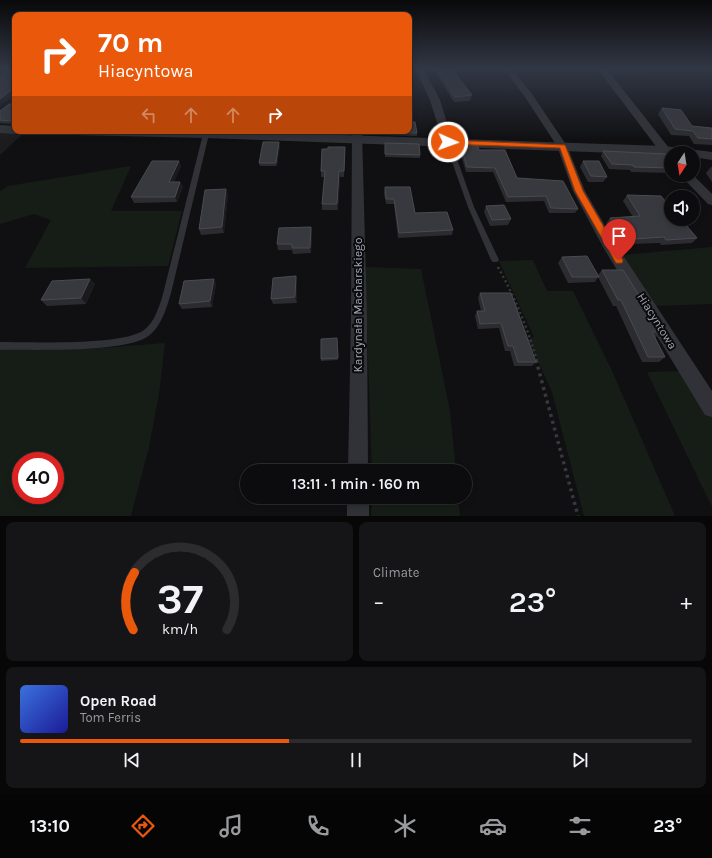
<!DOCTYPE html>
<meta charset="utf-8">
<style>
body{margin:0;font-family:Karla,sans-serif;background:#151517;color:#f1f3f6;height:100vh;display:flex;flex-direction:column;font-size:15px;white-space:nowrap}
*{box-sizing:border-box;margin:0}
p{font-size:13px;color:#9a9b9e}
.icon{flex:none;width:22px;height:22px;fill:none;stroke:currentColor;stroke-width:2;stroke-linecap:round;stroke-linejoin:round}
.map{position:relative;height:516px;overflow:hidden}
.details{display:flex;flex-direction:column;gap:6px;padding:6px;background:#070708;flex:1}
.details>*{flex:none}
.hud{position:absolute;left:12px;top:12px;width:400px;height:122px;border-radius:8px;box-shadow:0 2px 6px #0003,0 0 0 1px #2c2c2e;background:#ea580c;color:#fff;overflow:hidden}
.needle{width:26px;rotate:192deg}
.controls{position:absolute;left:664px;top:146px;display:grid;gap:8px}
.controls a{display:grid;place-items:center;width:36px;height:36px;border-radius:50%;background:#0c0c0e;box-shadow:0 2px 6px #0003,0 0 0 1px #2c2c2e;font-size:20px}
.speed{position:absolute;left:12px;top:452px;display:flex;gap:8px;font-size:20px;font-weight:700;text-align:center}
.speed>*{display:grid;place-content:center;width:52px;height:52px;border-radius:50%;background:#0c0c0e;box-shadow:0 2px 6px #0003,0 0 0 1px #2c2c2e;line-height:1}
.speed .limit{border:6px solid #d22;background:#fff;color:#111}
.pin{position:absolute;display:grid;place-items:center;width:34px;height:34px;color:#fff;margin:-41px -17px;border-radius:50% 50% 50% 0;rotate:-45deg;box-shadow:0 0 4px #0007}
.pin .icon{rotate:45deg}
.me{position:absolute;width:44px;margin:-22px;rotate:92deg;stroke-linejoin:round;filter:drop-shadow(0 0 3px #0008)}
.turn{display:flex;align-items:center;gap:14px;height:84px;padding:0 20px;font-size:18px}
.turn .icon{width:52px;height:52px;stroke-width:2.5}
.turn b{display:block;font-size:28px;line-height:34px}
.lanes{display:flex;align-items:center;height:38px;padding:0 20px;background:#0003;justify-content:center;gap:20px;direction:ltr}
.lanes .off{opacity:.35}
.big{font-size:30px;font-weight:600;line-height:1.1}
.details .widget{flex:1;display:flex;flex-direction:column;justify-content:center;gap:6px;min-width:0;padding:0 14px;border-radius:8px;background:#151517}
.details .dial{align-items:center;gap:0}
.dial svg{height:104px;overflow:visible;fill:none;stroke:#2c2c2e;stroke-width:7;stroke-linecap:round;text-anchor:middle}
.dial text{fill:#f1f3f6;stroke:none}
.song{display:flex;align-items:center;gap:12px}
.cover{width:48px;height:48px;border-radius:6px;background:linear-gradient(135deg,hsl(220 70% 55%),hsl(240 70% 35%))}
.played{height:4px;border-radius:2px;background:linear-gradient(90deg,#ea580c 40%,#2c2c2e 40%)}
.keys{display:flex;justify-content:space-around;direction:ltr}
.heat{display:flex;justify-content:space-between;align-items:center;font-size:22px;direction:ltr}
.details .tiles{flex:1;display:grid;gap:6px;grid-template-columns:1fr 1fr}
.widget:last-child{grid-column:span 2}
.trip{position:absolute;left:240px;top:464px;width:232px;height:40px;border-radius:20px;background:#0c0c0e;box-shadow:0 2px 6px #0003,0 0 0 1px #2c2c2e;font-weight:600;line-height:40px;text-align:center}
.tabs{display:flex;height:64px;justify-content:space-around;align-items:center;background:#050506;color:#9a9b9e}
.tabs .icon{width:28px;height:28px}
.tabs .active{color:#ea580c}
.tabs b{font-size:18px;color:#f1f3f6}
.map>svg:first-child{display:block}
</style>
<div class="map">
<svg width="712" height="516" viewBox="0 0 712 516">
<rect width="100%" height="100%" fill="#101012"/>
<path fill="#1c1c1f" d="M0 129 15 131H26L0 155Z"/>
<path fill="#161d17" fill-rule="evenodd" d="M604 68H637L648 75H611Z
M131 166 111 211H182L168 266 25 268 51 220 34 214 0 224V191L8 186Z
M712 247V304L654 306 622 255Z
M533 260 547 291H573L613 373 675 516H584L552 392 528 339 534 337 499 261Z
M365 267 421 269 450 411 456 471H372Z
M165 343 159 394 149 447 131 516H0V346L90 345 89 349ZM21 461H55V495H21Z
M685 371 712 415V507L647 372Z
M372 497H458L460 516H371Z"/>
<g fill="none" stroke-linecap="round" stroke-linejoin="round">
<path stroke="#37393e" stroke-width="2.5" stroke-dasharray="2 3" stroke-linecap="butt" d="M498 267C515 298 527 326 537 361"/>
<path stroke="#37393e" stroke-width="3.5" stroke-dasharray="3 4" stroke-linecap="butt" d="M536 360 578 516"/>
<path fill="#313237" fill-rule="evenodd" d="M206 132 209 134 171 293C167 307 162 324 151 334 130 354 31 349 0 350V342C30 342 123 346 144 330 154 323 158 309 162 298L203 134Z
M448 140 451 142 474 207 499 260 497 262H493L491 260 468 207 445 142Z"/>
<path fill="#313237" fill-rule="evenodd" d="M415 68H423L440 100 453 142 452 144H444L443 142 430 100Z
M503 68H511L532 94 567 146 585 191 615 243 712 391V417L705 415 603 247 573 191 557 146 525 97Z
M597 68H606L673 153H671V161L667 160 658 149Z
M352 131H362L367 317 368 471H348L351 317Z
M680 175H693L712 194V205L708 204Z
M347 497H369V516H347Z"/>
<path fill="#313237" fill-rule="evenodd" d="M0 125 15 126V131H20L15 134 0 133Z
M67 131H227L664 146 712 152V160L693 157V153H671V155L206 138 73 135 69 134Z"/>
</g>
<path fill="#2c2c30" d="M433 68H451L472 95 470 101 454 102 433 69Z
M9 104 12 124 0 123V111Z
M662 108 692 126 712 128V145L694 144 689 136 671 135 658 114Z
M384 131H409L417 133V136L384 135Z
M385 143 420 155V158L385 157Z
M460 144 479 150 517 178 578 209 575 213H549L544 201 506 202 493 172H466L459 149Z
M280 145 277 166H260L259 163Z
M328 149 345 153 344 177H340L338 210H322V204L325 177H321V171Z
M603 151 671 159V173L631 172 630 170 609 169 601 156Z
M179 161 181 166 174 182H180L183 187 177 202 134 203 131 197Z
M583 161 607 177 603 182H588L580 167Z
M711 167H712V182L706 173Z
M385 187 415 213 453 230 452 235 398 238 394 204H386L384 193Z
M226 189 228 195 224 233 201 235 199 229Z
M627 195 697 238 692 243 661 245 660 243 630 244 627 240H618L606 223 610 218 633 217 623 201Z
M486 206 511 219 508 225 490 226 484 212Z
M311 227 312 233 311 253 293 254 292 250H278L277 244Z
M562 257 598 275 602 270 661 332 655 338 665 357 659 362H642L616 306H613L598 277 595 282 568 283 558 263Z
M296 276 297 282V303L273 304 271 299Z
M90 279 95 284 86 304 47 306 41 300Z
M214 279 216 285 212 307 182 309 179 304Z
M480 293 536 362 532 366H514L510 351H505L499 328 478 329 475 316 477 311H481L478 298Z
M337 338 338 360 321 361V359Z"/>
<path fill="#1b1b1e" d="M15 87V94L0 106V99Z
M15 117V121L12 124 10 121Z
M279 142 280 145 277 166 276 163Z
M179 161 181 166 171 188 169 182Z
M339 171 340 177 338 210 337 204Z
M180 182 183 187 177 202 175 197Z
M226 189 228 195 224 233 222 227Z
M311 227 312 233 311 253 310 248Z
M296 276 297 282V303L295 297Z
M90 279 95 284 86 304 81 298Z
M214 279 216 285 212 307 210 301Z"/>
<path fill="#38393e" stroke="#484b51" d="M10 68H15V87L0 99V75Z
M436 68H451L472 95 455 97Z
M9 104H15V117L10 121 0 120V111Z
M662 108 681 110 692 126 711 128H712V139L698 138 693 131 675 129Z
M409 122H415L417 133 384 132V131H409Z
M263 142H279L276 163H259Z
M385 143 419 144 420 155 385 154Z
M460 144 477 145 479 150H505L517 178 563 181 578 209 551 208 546 196 508 197 495 168 467 167Z
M328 147H345L344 171H339L337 204H322L325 171H321L322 149H328Z
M603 151 666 154 671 159V168L634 167 633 165 612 164Z
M152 161H179L169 182H180L175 197H131Z
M583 161H599L607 177 591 176Z
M385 187H410L415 213 447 212 453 230 399 233 394 199H386Z
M226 189 222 227 199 229 205 190Z
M627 195 661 196 671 208V219H681L697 238 666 240 664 237 634 239 631 234 622 235 610 218 640 216Z
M504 205 511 219 492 220 486 206Z
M311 227 310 248H292V244H277L279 228Z
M587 256 599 277H572L562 257Z
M602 270H623L654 319 661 332H652L665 357H648L621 300H618Z
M296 276 295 297 271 299 273 278Z
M90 279 81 298 41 300 52 281Z
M214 279 210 301 179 304 184 281Z
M480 293H511L536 362H518L513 346H508L501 323 480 324 477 311H485Z
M337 338 338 358 321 359V339Z"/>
<linearGradient id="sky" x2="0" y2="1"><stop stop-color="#09090a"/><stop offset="0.49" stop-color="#313744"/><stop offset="1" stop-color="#313744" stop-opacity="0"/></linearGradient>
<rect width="712" height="140" fill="url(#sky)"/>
<path fill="#ea580c" stroke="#983908" d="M448 140 565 145 583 191 623 260 622 263H616L575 191 560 148 446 144 445 142Z"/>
<g text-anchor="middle" stroke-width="4" stroke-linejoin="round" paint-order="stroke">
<g font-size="12" fill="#a0a7b4" stroke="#0b0b0d">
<text transform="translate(358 305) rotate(-90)" y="4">Kardynała Macharskiego</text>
<text transform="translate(657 321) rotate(58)" y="4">Hiacyntowa</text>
</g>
</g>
</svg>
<div class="controls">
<a><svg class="needle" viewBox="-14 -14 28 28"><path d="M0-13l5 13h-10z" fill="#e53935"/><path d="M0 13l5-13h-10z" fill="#9a9b9e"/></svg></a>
<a><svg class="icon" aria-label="sound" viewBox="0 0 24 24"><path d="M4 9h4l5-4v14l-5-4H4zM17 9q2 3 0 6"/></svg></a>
</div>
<div class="speed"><div class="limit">40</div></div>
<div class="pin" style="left:619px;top:260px;background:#d93025"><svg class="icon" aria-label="arrive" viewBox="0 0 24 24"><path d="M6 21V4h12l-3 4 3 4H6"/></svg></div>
<svg class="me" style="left:448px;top:142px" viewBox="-20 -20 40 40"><circle r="17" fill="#ea580c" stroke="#fff" stroke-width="3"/><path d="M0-11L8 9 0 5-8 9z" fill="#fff"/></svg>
<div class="trip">13:11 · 1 min · 160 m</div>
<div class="hud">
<div class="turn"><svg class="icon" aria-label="right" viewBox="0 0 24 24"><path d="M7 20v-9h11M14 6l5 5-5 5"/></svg><div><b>70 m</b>Hiacyntowa</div></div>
<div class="lanes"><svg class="icon off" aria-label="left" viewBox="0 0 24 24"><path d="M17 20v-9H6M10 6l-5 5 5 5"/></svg><svg class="icon off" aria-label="ahead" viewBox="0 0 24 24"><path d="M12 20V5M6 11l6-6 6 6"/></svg><svg class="icon off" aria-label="ahead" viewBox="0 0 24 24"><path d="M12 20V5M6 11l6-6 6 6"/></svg><svg class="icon" aria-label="right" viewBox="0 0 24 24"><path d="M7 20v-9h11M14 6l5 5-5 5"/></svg></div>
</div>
</div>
<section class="details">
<div class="tiles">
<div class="widget dial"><svg viewBox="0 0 100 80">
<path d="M14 69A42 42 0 1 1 86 69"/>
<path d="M14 69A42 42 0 0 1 15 25" stroke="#ea580c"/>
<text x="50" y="56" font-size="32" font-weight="700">37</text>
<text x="50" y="72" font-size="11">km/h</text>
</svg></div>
<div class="widget"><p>Climate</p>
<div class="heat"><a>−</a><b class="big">23°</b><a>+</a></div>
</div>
<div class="widget">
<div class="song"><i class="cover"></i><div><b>Open Road</b><p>Tom Ferris</p></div></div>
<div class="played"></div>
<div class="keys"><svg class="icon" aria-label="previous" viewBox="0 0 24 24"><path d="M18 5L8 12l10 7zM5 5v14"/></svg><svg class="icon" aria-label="pause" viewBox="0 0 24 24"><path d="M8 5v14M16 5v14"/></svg><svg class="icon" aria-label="next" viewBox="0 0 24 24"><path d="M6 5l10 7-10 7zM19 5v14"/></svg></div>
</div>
</div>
</section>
<nav class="tabs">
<b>13:10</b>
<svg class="icon active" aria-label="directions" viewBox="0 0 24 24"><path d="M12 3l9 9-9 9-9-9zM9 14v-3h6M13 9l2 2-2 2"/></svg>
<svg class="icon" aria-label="music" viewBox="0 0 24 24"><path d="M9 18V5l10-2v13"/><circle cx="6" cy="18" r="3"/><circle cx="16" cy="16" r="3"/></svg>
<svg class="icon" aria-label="phone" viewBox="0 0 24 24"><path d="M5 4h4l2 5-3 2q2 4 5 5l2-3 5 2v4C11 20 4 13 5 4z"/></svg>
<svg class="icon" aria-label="climate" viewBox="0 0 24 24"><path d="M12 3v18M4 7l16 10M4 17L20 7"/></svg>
<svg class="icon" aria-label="car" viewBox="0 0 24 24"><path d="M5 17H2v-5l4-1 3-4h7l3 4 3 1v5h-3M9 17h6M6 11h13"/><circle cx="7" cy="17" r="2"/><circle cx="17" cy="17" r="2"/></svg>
<svg class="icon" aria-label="filters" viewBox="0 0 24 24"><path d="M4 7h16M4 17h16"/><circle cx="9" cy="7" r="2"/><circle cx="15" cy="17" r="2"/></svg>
<b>23°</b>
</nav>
